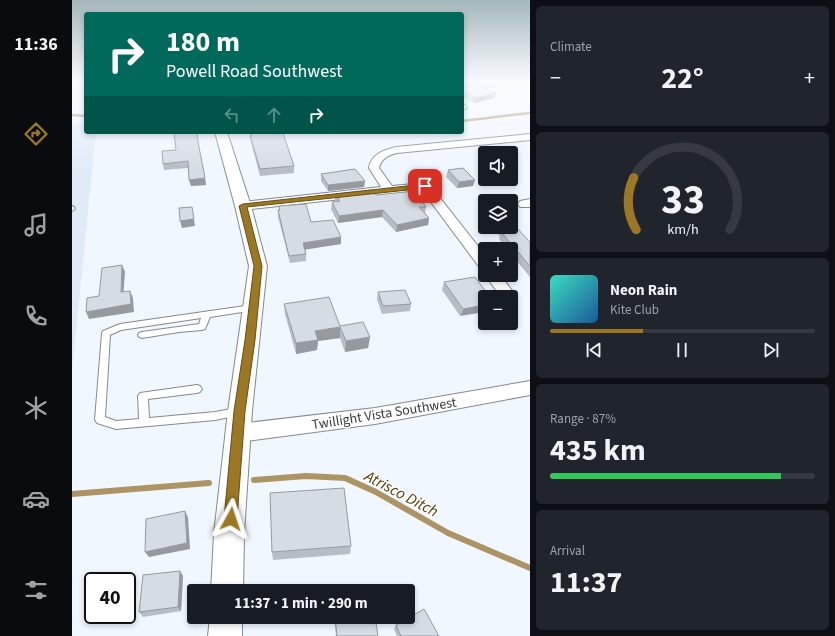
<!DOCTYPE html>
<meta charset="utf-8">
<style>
body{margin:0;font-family:"Source Sans 3",sans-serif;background:#20242c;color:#f1f3f6;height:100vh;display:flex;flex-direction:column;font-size:15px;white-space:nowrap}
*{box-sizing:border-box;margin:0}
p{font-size:13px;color:#9ea1a6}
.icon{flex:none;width:22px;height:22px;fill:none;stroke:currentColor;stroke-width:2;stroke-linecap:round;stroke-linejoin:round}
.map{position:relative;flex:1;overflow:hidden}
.side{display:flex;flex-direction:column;gap:6px;padding:6px;background:#0d0f14;width:305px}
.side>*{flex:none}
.guide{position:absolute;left:12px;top:12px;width:380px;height:122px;border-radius:4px;box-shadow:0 2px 6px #0003;background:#00695c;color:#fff;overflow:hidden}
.controls{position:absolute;left:406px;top:146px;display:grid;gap:8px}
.controls a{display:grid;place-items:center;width:40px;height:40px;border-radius:4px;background:#171b24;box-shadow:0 2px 6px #0003;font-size:20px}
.speed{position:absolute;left:12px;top:572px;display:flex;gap:8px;font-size:20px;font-weight:700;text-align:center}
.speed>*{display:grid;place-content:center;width:52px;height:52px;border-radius:50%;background:#171b24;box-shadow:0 2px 6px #0003;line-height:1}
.speed .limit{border:2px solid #111;border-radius:6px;background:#fff;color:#111}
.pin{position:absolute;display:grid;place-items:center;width:34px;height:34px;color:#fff;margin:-17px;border-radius:8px;box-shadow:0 2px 6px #0006}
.me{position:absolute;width:44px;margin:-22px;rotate:5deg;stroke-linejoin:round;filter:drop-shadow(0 0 3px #0008)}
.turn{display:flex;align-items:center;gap:14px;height:84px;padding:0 16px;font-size:18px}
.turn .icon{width:52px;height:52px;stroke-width:2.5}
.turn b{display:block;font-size:28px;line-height:34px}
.lanes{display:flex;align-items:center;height:38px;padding:0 16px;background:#0003;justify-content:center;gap:20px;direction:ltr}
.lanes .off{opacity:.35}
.big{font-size:30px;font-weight:700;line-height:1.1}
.side .widget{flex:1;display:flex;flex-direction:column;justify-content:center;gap:6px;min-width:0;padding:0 14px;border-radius:6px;background:#20242c}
.side .dial{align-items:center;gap:0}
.dial svg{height:104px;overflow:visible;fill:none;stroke:#363941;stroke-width:7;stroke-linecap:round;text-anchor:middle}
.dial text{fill:#f1f3f6;stroke:none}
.song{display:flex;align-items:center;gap:12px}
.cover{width:48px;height:48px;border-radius:6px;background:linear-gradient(135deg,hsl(170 70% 55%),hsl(210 70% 35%))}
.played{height:4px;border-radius:2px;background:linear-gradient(90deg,#9d7824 35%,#363941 35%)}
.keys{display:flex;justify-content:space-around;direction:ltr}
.heat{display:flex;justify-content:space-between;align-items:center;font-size:22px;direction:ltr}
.charge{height:6px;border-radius:3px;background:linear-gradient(90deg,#34c759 87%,#363941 0)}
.trip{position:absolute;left:115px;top:584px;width:228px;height:40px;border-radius:4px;background:#171b24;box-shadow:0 2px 6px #0003;font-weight:700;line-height:40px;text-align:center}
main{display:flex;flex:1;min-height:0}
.dock{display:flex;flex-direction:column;width:72px;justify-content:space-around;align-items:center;background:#090b0e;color:#9ea1a6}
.dock .icon{width:28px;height:28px}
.dock .on{color:#9d7824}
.dock b{font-size:18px;color:#f1f3f6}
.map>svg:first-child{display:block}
</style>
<main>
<nav class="dock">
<b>11:36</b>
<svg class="icon on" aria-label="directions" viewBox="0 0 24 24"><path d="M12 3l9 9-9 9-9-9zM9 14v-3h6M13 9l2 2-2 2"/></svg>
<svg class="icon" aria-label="music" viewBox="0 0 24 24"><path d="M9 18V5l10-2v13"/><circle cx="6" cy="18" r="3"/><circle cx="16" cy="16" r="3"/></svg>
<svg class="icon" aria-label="phone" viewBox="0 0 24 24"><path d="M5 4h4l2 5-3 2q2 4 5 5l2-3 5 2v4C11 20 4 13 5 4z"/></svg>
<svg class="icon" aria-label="climate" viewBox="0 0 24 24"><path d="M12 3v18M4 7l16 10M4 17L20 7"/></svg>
<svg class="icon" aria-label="car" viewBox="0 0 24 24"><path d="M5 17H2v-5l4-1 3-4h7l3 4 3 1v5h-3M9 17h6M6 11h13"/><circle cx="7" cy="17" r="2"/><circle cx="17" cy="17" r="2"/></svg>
<svg class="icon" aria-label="filters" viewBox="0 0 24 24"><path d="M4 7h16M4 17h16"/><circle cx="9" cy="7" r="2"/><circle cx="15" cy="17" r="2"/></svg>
</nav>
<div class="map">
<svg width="458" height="636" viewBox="0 0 458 636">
<rect width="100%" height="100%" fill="#f1f7ff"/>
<path fill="#e0ebf9" d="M0 123 14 124V132H24L0 371Z"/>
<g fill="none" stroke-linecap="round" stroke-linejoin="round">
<path stroke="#ac9465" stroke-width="2.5" d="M0 115 14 116
M390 121 458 113"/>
<path stroke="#ac9465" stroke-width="6" d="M182 480 234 476 273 478 304 492 376 533 458 568
M0 494 137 483"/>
<g stroke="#838990" stroke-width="2">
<path id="service" d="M0 206 2 207 3 209 0 211Z
M180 305 183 306 184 308 183 310 138 317 133 329 130 330 107 332 70 338 67 337 66 335 67 333 70 332 127 324 129 318 49 330 38 335 33 417 44 421 67 419 66 396 68 393 125 385 128 386 130 389 128 392 125 393 76 399 77 418 143 412 165 408 168 409 170 412 168 415 143 420 44 429 25 423 23 420 30 333 31 331 48 324Z"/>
</g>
<g stroke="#838990" stroke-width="2">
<path id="minor" d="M390 103 395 107 394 109H390Z
M458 134V140L325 153C316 155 309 159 307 168L320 186 353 183 357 184 413 255V269L408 268 350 190 171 210 167 209 165 206 167 203 171 202 309 187 297 168C299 154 312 150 324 147Z
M458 199V207H448L446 204 448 201Z
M413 275H428L445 297 442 301 439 302V297H429Z
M458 381V395L303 424 166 442 159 439 156 433 159 427 166 424 303 408Z"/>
</g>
<g stroke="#838990" stroke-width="2">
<path id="tertiary" d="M143 132H155L179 206 195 266 180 411 172 534 171 591H139L142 534 156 411 177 266 163 206Z
M138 617H170V636H136Z"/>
</g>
<use href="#service" fill="#fff" fill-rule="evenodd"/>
<use href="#minor" fill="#fff" fill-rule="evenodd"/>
<use href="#tertiary" fill="#fff" fill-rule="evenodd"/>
</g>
<path fill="#b8bdc3" d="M390 81 423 87 414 89 424 93 422 98 402 103 391 97Z
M102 132H125L127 146 134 185 119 186 116 168 92 170 91 164 104 150Z
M178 132 222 166V173L188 176 179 142Z
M376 170 401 186 385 188 374 177Z
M249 174 293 181 292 187 256 191 249 181Z
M263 194 304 195 354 207 353 213 357 218 356 225 324 232 310 217 266 223 259 209 260 202H263Z
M207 206 269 237V244L233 249 234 254V261L218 263 206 217V210H207Z
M429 227 458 242V277L439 254V249H435L427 239 428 236 426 234Z
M403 277 388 316 370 290 372 282Z
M306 292 339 304 338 311 310 314 305 299Z
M212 304 298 337 296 348 273 352 268 338 246 341 245 350 224 354 213 314Z
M279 546 278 554 201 560 200 552Z
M111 576 109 611 71 617 67 612Z
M262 617H303L306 636H264Z
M324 625 367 636H325L322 629Z"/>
<path fill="#969a9f" d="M424 82 423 87 405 90 406 85Z
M392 92 391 97H390V93Z
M424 93 422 98 402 103 403 98Z
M133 178 134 185 119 186 117 180Z
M403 180 401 186 385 188 387 182Z
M293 181 292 187 256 191V185Z
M120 207 123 226 110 228 108 221Z
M311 210 310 217 266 223 267 216Z
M357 218 356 225 324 232 325 225Z
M269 237V244L231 250V243Z
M50 265 53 272 51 300 49 292Z
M58 291 61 298 62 312 17 319 14 312Z
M413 305V312L388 316 391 309Z
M268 327V338L246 341 245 350 224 354V343L243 331Z
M298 337 296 348 273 352 274 341Z
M113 511 116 517 118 549 77 557 73 552Z
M108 571 111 576 109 611 106 607Z"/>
<path fill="#d6dce3" stroke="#969a9f" d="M390 81H420L424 82 406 85 424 93 403 98 392 92 390 93Z
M102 132H125L126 142 133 178 117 180 116 161 91 164 90 151 104 150Z
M178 132H198L199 134 211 133 222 166 188 169 178 136H180Z
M391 168 403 180 387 182 376 170Z
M283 169 293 181 256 185 249 174Z
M301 190 304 195 343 191 354 207H347L357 218 325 225 311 210 267 216 260 202 268 201 263 194Z
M234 204 239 222 261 220 269 237 231 243 234 254 217 256 206 210H208L207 206Z
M120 207 122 219 108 221 107 208Z
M439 226H443L458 242V266L429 232H433L429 227H439Z
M50 265 49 292 58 291 59 304 14 312 15 298 27 296 30 268Z
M403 277 418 297H413V305L391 309 372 282Z
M333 290 339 304 311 306 306 292Z
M257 297 268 326 291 322 298 337 274 341 268 327 243 331 246 340 224 343 212 304Z
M272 488 279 546 200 552 198 493Z
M113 511 115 543 73 552 74 519Z
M108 571 106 607 67 612 71 575Z
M352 609 367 636H329L324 625Z
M263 617H303L306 636H265Z"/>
<linearGradient id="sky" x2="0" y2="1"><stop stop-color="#a4b7ba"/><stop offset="0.48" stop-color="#f9fbff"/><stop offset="1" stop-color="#f9fbff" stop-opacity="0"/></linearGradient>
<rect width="458" height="170" fill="url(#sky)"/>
<path fill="#9d7824" stroke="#664e17" d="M353 184 355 185V188L175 207 190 266 183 340 173 411 165 519 163 523 159 525 154 523 152 519 162 411 173 340 182 266 167 206 171 204Z"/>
<g text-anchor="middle" stroke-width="3" stroke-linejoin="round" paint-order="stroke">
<g font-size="14" fill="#383a3d" stroke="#fff">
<text transform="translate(312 413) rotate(-9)" y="5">Twillight Vista Southwest</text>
</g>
<g font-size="16" font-style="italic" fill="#553e04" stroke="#fff">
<text transform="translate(330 493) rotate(28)" y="6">Atrisco Ditch</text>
</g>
</g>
</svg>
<div class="controls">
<a><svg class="icon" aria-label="sound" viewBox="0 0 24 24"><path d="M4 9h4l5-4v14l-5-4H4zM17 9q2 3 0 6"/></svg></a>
<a><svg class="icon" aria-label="layers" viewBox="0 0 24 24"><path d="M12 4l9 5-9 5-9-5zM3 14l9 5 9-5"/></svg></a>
<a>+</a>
<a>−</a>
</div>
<div class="speed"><div class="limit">40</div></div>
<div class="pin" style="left:353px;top:186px;background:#d93025"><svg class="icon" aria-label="arrive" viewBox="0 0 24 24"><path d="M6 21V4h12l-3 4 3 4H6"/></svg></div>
<svg class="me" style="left:159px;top:519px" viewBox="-20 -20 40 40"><path d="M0-17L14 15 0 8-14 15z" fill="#9d7824" stroke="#fff" stroke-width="4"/></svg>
<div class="trip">11:37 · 1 min · 290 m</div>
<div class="guide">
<div class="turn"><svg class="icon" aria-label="right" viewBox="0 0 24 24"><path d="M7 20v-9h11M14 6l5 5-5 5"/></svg><div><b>180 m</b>Powell Road Southwest</div></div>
<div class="lanes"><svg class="icon off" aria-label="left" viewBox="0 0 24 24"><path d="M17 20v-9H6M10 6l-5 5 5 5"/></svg><svg class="icon off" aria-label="ahead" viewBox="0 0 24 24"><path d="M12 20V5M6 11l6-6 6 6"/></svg><svg class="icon" aria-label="right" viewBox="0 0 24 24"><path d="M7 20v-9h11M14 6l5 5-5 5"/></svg></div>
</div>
</div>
<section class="side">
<div class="widget"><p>Climate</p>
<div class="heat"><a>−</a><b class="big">22°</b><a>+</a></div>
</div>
<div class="widget dial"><svg viewBox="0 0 100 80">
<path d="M14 69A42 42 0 1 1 86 69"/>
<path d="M14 69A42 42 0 0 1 12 29" stroke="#9d7824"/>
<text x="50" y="56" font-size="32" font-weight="700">33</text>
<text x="50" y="72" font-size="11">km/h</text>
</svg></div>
<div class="widget">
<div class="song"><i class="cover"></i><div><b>Neon Rain</b><p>Kite Club</p></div></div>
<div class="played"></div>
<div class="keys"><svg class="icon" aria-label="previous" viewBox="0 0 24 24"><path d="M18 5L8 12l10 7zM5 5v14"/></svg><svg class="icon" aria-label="pause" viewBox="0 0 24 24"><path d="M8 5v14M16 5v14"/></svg><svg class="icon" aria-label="next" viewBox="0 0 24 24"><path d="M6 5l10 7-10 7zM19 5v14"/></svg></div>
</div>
<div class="widget"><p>Range · 87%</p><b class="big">435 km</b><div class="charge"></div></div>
<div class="widget"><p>Arrival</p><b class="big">11:37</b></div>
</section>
</main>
